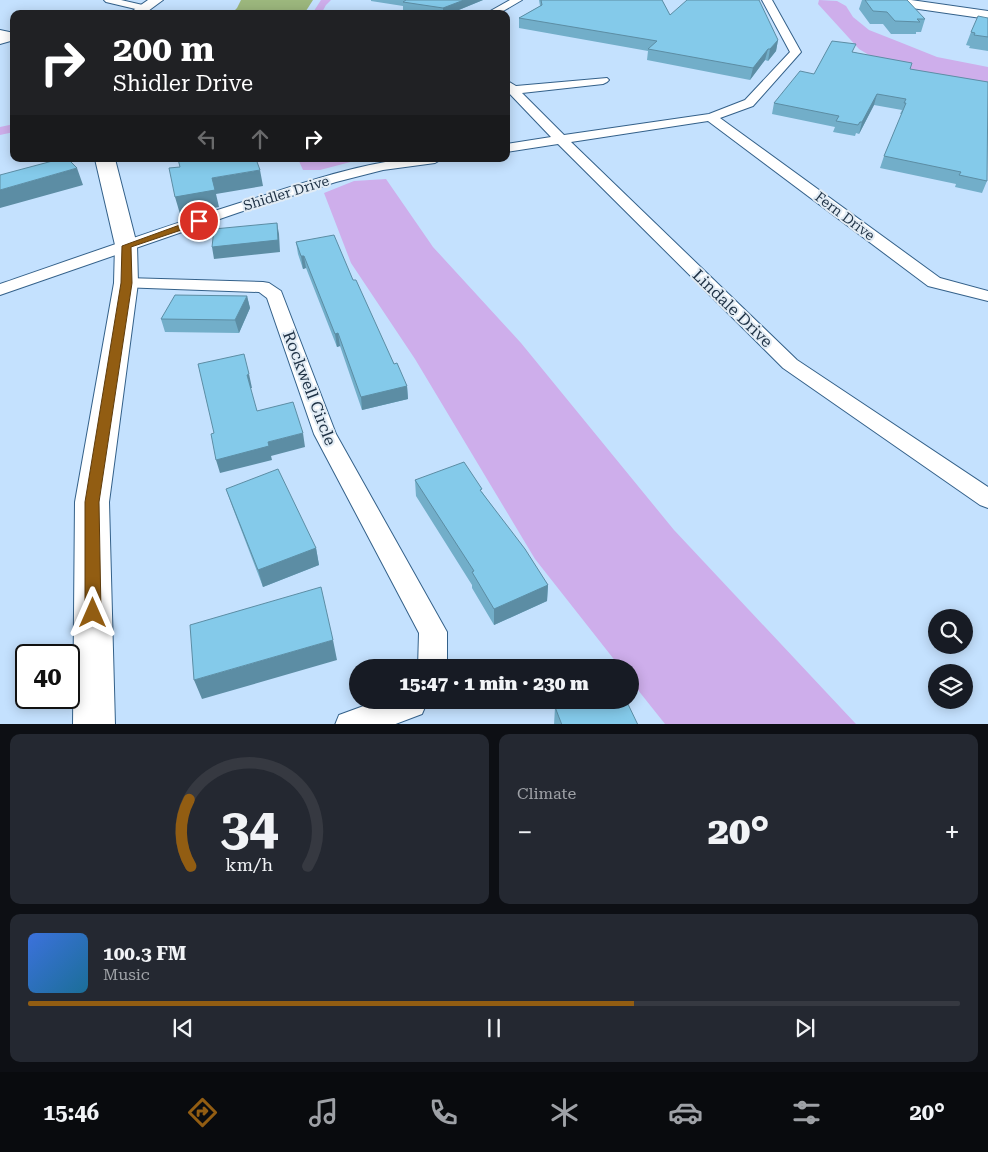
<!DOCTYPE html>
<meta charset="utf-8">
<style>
body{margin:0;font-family:"Roboto Serif",serif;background:#242831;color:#f1f3f6;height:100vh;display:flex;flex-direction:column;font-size:19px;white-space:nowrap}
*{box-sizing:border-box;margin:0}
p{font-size:16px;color:#9ea1a6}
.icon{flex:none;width:28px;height:28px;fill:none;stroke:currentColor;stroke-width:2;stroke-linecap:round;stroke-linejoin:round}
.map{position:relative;height:724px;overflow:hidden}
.details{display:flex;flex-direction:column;gap:10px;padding:10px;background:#0d0f14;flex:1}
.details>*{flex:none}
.top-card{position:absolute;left:10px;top:10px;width:500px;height:152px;border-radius:10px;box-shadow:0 2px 12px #0003;background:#202124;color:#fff;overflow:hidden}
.tools{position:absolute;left:928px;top:609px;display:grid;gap:10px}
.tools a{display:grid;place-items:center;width:45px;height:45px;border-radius:50%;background:#171b24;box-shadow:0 2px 12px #0003;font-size:25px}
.speed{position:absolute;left:15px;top:644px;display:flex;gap:10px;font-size:25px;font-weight:700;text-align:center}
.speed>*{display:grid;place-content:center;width:65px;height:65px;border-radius:50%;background:#171b24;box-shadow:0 2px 12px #0003;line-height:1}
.speed .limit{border:2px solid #111;border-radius:8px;background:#fff;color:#111}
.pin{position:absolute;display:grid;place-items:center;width:42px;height:42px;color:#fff;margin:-21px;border:2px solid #fff;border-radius:50%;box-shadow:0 1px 5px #0007}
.me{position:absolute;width:55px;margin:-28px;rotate:0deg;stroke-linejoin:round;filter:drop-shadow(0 0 4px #0008)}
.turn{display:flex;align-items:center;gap:18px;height:105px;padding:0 20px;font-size:22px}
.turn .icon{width:65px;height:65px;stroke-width:2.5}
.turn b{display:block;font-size:35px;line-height:42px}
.lanes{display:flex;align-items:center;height:48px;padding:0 20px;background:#0003;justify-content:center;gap:25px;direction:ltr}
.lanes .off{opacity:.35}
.big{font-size:38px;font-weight:800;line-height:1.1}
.details .card{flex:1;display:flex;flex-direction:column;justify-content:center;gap:8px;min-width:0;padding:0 18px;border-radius:10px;background:#242831}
.details .dial{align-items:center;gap:0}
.dial svg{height:130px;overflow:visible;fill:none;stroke:#363941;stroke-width:7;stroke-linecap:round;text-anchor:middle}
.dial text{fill:#f1f3f6;stroke:none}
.song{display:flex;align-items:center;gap:15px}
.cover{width:60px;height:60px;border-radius:8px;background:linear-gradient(135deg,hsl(220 70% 55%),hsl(200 70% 35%))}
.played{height:5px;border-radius:2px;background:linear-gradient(90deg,#925d12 65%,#363941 65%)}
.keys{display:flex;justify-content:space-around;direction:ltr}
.heat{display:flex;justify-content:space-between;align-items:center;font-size:28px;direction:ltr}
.details .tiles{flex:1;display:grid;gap:10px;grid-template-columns:1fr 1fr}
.card:last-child{grid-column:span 2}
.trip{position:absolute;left:349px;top:659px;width:290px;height:50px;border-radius:25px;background:#171b24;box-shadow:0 2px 12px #0003;font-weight:800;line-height:50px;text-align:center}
.dock{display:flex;height:80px;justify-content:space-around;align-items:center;background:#090b0e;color:#9ea1a6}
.dock .icon{width:35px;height:35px}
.dock .active{color:#925d12}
.dock b{font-size:22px;color:#f1f3f6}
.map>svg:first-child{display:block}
</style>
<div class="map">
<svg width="988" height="725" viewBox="0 0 988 725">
<rect width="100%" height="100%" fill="#c4e1fe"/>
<path fill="#9cb77d" d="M241 0H313L304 14H231L237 8Z"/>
<path fill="#ceaeeb" d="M819 0 837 1 846 6 853 17 869 30 897 41 937 57 988 67V88L887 66 859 49 818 4Z
M298 159H362L320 170H303Z
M386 179 433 247 521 343 674 530 856 724H665L630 680V668L620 667 535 559 415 359 351 263 324 193 354 181Z"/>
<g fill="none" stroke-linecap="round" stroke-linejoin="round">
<path fill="#ceaeeb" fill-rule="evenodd" d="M321 0H331L326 5 321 14H312Z
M14 124V132L0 135V127Z"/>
<g stroke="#34618a" stroke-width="2">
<path id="street" d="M104 0H121L147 6 149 8 144 11 106 2Z
M510 0H522L498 14H485Z
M762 0H772L801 52 753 106 720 118 940 278 988 291V301L928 286 708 121 571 142 797 360 988 487V508L980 505 783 368 558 144 506 152V144L551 137 506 90V80L516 86 607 78 609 80 607 82 603 84 522 93 564 135 709 114 745 100 790 52Z
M12 34H14V40L0 44V38Z
M405 159H442L435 163 383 170 336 182 240 212 0 295V284C87 254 174 223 262 196 309 181 356 165 405 159Z
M126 278 263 282 269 283 281 291 336 434 447 632V668H418L419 633 314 434 267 298 259 292 120 287 117 283 120 279Z
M380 700H428L422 714 393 725H335L339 715Z"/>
</g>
<g stroke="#34618a" stroke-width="2">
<path id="secondary" d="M148 0H163L144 14H128Z
M0 30 14 33V41L0 38Z
M95 159H115L137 245 138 283 109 502 115 725H73L75 502 114 283 115 245Z"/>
</g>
<g stroke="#34618a" stroke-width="2">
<path id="primary" d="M878 0H911L988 11V19L884 4Z"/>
</g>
<use href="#street" fill="#fff" fill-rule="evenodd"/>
<use href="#secondary" fill="#fff" fill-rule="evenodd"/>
<use href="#primary" fill="#fff" fill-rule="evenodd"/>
</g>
<path fill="#72aec9" d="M371 0H483L449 14H429L403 10V6L371 1Z
M539 0H662L670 15 778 40 776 51 768 61 765 60 750 80 647 60 648 51 519 28V18L540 6Z
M862 0H907L925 19 921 32H916V34H891L883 24H870L859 9Z
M988 18V51L969 48 970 46 966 45 971 32Z
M854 52 910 69 987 181 982 193 955 187 956 184 880 168 884 156 902 114H900L902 110 874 105 859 134 856 133 855 136 833 132 835 127 772 114 774 103 814 74Z
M296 242 353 280 394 364 407 386 408 399 362 410 340 346 337 347 306 268 303 269 298 254Z
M247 296 250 308 239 333 165 332 161 319Z
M415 480 482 492 548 585 547 601 494 625 472 588V585L416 496Z
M226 489 316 548 319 565 263 587 232 506Z
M555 707 638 725H554Z"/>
<path fill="#5c8da4" d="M464 0H483L449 14H443V8Z
M778 40 776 51 768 61 770 49Z
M768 49 765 60 750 80 753 68Z
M877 94 874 105 859 134 862 122Z
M77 168 83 185 0 208V190Z
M260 170 263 186 216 194 219 207 180 214 175 197 212 178Z
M277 223 279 234 280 252 214 259 212 247Z
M301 256H304L306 268 303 269Z
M247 296 250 308 239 333 235 320Z
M338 333 340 346 337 347 335 334Z
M249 374 252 388H250L247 375Z
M407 386 408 399 362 410 361 397Z
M303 433 305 447 271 456 272 460 220 473 216 460 268 442Z
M316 548 319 565 263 587 258 570Z
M548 585 547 601 494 625V609Z
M333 640 337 660 202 699 194 680Z"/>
<path fill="#84caea" stroke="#5c8da4" d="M406 0H464L443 8 403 2Z
M541 0H662L670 15 687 0H759L778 40 770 49H768L753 68 648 49 657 41 519 18 542 5Z
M865 0H907L925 19H917L920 22 895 21 887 12 873 11Z
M978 16 988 18V37L974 35 975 33 971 32Z
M832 41 856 44 852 52 912 63 910 69 988 82 987 181 959 175 961 172 884 156 906 103H904L906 99 877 94 862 122H860L858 125 836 121 839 116 774 103 800 71 814 74Z
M60 159H68L77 168 0 190V175Z
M178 159H256L260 170 212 178 215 190 175 197 169 168 180 167Z
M277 223 278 240 212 247 214 229Z
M334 235 353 280H356L394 364 397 363 407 386 361 397 338 333 335 334 304 256H301L296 242Z
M175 295 247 296 235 320 161 319Z
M244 354 249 374 247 375 257 411 293 402 303 433 268 442 269 446 216 460 211 434 214 433 198 364Z
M464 462 482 489 480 490 525 549 548 585 494 609 472 572 474 571 415 480Z
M278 469 316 548 258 570 226 489Z
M321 587 333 640 194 680 190 625Z
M577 700H626L638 725H562L555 707Z"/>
<path fill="#925d12" stroke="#5f3c0c" d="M199 218 202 219V223L131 247 132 283 99 502 101 613 98 618 93 620 87 618 85 613V502L121 283 122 246Z"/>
<g text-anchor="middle" stroke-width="4" stroke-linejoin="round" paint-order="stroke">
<g font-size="14" fill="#1f3245" stroke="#e2ecf5">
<text transform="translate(286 193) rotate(-17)" y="5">Shidler Drive</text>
<text transform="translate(845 216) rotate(37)" y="5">Fern Drive</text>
</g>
<g font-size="16" fill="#1f3245" stroke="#e2ecf5">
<text transform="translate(733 308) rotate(44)" y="6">Lindale Drive</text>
<text transform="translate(310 388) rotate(69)" y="6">Rockwell Circle</text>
</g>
</g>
</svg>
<div class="tools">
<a><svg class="icon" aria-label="search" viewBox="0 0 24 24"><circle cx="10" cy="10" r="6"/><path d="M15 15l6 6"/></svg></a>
<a><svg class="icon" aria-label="layers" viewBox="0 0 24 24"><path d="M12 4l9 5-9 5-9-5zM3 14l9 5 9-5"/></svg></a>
</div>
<div class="speed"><div class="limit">40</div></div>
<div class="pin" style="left:199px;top:221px;background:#d93025"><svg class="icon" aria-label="arrive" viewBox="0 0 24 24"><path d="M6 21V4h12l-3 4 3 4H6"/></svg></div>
<svg class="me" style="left:93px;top:613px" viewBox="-20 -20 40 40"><path d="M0-17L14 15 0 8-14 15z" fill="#925d12" stroke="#fff" stroke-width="4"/></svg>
<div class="trip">15:47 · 1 min · 230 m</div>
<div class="top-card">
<div class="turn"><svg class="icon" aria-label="right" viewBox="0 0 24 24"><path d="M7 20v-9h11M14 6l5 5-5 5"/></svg><div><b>200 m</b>Shidler Drive</div></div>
<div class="lanes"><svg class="icon off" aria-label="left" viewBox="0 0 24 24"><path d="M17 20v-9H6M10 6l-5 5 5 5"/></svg><svg class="icon off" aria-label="ahead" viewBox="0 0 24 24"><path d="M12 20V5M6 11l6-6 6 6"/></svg><svg class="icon" aria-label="right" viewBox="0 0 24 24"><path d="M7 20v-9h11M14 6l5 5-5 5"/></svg></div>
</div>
</div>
<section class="details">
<div class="tiles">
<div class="card dial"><svg viewBox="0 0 100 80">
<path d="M14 69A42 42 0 1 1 86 69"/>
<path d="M14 69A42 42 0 0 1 13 28" stroke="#925d12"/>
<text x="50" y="56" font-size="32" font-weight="700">34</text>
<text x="50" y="72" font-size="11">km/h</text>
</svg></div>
<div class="card"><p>Climate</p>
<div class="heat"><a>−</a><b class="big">20°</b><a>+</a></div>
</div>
<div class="card">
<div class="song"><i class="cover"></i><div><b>100.3 FM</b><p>Music</p></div></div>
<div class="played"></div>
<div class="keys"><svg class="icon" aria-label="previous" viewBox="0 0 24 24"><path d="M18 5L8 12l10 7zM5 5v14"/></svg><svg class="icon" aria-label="pause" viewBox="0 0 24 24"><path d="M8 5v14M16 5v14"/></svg><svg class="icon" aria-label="next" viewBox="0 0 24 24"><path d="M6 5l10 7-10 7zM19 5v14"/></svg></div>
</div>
</div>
</section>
<nav class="dock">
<b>15:46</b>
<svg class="icon active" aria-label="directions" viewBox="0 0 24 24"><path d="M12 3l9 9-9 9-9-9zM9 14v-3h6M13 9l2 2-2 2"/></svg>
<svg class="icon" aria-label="music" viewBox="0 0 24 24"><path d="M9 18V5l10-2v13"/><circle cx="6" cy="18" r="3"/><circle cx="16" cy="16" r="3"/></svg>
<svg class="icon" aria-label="phone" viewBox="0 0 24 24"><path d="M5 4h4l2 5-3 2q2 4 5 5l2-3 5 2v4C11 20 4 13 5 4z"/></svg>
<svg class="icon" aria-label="climate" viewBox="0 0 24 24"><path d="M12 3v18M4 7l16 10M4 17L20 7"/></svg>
<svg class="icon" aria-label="car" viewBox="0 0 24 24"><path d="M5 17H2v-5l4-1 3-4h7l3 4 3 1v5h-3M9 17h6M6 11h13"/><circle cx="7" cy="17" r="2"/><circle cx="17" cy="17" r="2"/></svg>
<svg class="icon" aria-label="filters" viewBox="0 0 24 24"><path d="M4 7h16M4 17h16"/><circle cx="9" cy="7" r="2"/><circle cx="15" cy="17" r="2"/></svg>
<b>20°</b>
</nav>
